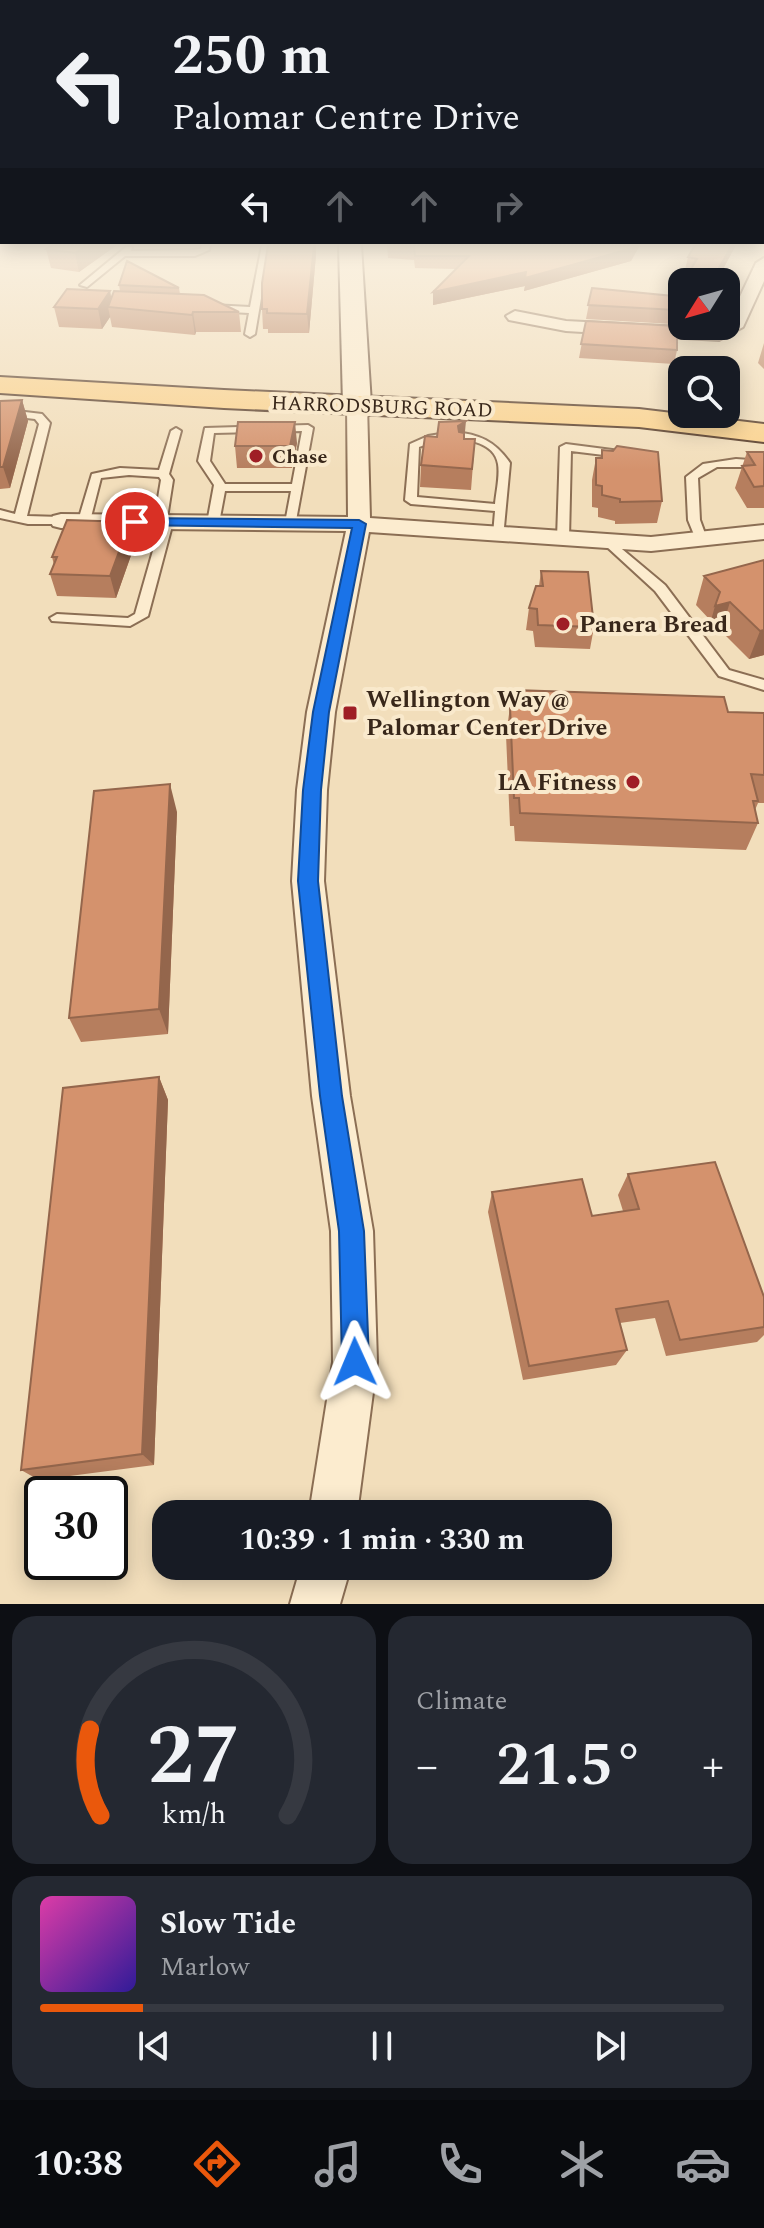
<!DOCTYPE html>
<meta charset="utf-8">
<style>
body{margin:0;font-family:Spectral,serif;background:#242831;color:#f1f3f6;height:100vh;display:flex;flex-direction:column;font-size:30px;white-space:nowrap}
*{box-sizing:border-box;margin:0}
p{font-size:26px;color:#9ea1a6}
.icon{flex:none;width:44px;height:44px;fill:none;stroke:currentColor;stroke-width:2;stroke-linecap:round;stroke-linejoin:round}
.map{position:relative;height:1604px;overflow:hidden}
.drawer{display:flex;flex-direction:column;gap:12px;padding:12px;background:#0d0f14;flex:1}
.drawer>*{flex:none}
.guide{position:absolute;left:0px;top:0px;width:764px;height:244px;box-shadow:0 4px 20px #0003;background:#171b24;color:#f1f3f6;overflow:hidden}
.needle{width:52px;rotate:233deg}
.controls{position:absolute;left:668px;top:268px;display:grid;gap:16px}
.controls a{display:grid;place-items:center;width:72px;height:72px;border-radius:16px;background:#171b24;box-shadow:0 4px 20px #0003;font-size:40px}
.speed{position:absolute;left:24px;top:1476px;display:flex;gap:16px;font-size:40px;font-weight:700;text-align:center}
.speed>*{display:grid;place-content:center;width:104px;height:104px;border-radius:50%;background:#171b24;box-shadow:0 4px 20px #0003;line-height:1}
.speed .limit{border:4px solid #111;border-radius:12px;background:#fff;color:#111}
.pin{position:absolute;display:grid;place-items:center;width:68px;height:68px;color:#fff;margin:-34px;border:4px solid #fff;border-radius:50%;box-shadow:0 2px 8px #0007}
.me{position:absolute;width:88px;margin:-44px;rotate:359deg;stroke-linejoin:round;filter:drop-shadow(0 0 6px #0008)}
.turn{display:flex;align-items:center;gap:28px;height:168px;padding:0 40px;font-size:36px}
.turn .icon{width:104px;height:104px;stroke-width:2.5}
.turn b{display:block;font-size:56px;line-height:68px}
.lanes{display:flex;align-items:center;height:76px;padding:0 40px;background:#0003;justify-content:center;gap:40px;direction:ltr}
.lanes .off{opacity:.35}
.big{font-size:60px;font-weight:700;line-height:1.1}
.drawer .widget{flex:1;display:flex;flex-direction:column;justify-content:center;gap:12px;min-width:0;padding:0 28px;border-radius:24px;background:#242831}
.drawer .dial{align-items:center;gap:0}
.dial svg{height:208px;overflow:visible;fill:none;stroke:#363941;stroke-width:7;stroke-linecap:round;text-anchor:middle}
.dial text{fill:#f1f3f6;stroke:none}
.song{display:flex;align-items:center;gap:24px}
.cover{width:96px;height:96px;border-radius:12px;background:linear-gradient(135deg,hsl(320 70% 55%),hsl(250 70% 35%))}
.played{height:8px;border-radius:4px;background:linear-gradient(90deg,#ea580c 15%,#363941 15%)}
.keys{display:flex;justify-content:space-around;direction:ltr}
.heat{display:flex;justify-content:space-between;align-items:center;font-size:44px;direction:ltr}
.drawer .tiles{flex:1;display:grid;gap:12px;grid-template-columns:1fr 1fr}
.widget:last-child{grid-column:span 2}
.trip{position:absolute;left:152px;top:1500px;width:460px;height:80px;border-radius:24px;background:#171b24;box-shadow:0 4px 20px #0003;font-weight:700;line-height:80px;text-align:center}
.dock{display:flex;height:128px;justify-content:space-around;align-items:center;background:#090b0e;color:#9ea1a6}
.dock .icon{width:56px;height:56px}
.dock .selected{color:#ea580c}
.dock b{font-size:36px;color:#f1f3f6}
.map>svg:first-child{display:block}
</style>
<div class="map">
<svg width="764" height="1604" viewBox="0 0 764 1604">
<rect width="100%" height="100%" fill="#f2debb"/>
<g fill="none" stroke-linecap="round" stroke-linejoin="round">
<g stroke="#8b6e54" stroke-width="4">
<path id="lane" d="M202 245H210L209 250 195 256H125L87 287 80 285 126 247H132L131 251 194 250 201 249Z
M262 245H270L255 334 250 337 245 334 249 313 212 311 207 308 212 305 250 307Z
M0 409 42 414 50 423 27 516 61 517 65 518V524H28L0 518V510L15 514 39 424 35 419 0 415Z
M308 425 313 428 295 526 291 527 285 523 291 491H225L219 523 213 527 209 526 207 523 214 485 198 461 205 428ZM302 431 292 484H225L210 461 214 433Z
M176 428 181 431 169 474 173 480 167 518 173 522 148 616 130 626 52 621 50 618 57 614 128 618 135 614 160 526 154 522 161 480 159 477 129 475 101 478 90 521 84 525 78 521 92 474 120 468 159 470 171 431Z
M453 432C479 434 495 441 510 463L503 538 499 539 493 535 495 511 411 504 405 500 410 444 428 436ZM442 439C461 438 494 440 498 464 500 476 496 492 495 504L417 497 419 447Z
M566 444 620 451 626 454 620 457 571 451 569 539 563 543 557 539 560 447Z
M736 459 764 461V467H717L698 478 700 520 707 539 705 542H697L688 520 686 477 703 464Z
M610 539 665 585 729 670 764 680V690L719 676 655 591 606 546 604 543Z"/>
</g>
<g stroke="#8b6e54" stroke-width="4">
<path id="street" d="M764 258V281L743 327 719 340 566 331 509 320 506 316 515 311 566 321 716 329 726 326 756 263Z
M357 398 367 404 370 518 651 537 764 525V539L651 551 369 532 335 712 327 790 324 881 350 1096 373 1231 377 1362 357 1514H309L333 1362 331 1231 312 1096 292 881 297 790 307 712 346 531 61 528 53 526 50 521 53 516 61 514 348 517 347 404Z
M301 1566H351L340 1604H290Z"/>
</g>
<g stroke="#6c4f37" stroke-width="4">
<path id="secondary" d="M339 245H361L371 404 367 410 357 413 347 410 343 404Z"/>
</g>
<g stroke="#573c29" stroke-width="4">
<path id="primary" d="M0 377 224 390 639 409 764 424V442L639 427 224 408 0 393Z"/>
</g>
<use href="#lane" fill="#fceccf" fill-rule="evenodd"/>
<use href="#street" fill="#fceccf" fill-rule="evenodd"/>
<use href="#secondary" fill="#fceccf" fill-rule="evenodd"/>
<use href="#primary" fill="#fad28e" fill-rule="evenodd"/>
</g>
<path fill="#b67e5e" d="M52 245H117L79 272 51 268 46 249Z
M387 245H640L631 261 524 291 525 286 433 305V292L456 269 415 268 414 260 388 258Z
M695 245H736L716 282H686L690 271 685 270 688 257Z
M316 255 309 333H268V329H263L262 309Z
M119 285 179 288 180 294 239 312 241 332H196L195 335 112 327 110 317 102 329 59 327 54 307 110 291 111 298 120 291Z
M592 288 675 310 672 324 586 319Z
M586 321 677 350 674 364 579 358Z
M764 343V369L758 363Z
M22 400 28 421 10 488 0 489V401Z
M465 439H475L471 490 420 487 421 465Z
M297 443 292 468H237L235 446Z
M602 450 662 501 657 523 615 524V521L598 517V508L592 507V480L596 458H600Z
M747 452H764V508H747L735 488Z
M130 522 135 544 116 598 57 596 50 574 54 565 52 557Z
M764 560V655L749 659 721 631 707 635 711 621 696 605 704 576Z
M541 571 594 627 590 649 535 647 533 631 526 630 529 608 539 586Z
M514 690 728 712 764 713V803H758L755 810 758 823 746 850 515 841 514 826H510L506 735 510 707H512Z
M177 812 168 1034 81 1042 69 1018Z
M159 1077 168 1100 154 1465 39 1480 21 1470Z
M628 1174 764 1297V1335L757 1342 666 1356 655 1318 620 1323 627 1350 616 1365 523 1380 488 1212 492 1192 592 1216 623 1211 618 1195Z"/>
<path fill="#94664c" d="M87 245H117L79 272 75 253Z
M314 245H316V255L309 333 307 314Z
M635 245H640L631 261 524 291 525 286 433 305V292Z
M732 245H736L716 282H711Z
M110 291 113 308 108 307 110 317 102 329 98 309Z
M193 312 196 332 195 335 192 315Z
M22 400 28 421 10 488 3 467Z
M466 421 464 442 457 447 458 426Z
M295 422 297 443 292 468 290 446Z
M130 522 135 544 116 598 110 576Z
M730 602 721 631 707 635 715 606Z
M764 630V655L749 659 760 631Z
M170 784 177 812 168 1034 159 1009Z
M159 1077 168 1100 154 1465 142 1454Z"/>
<path fill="#d4926d" stroke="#94664c" stroke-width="2" d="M52 245H87L75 253 46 249Z
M268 245H314L307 314 267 313V309H262V283Z
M391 245H635L633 248 525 278 526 272 433 292 469 256H415L414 247Z
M695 245H732L711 282H702L687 276 697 259 688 257Z
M127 261 179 288 119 285Z
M592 288 673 296 675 310 588 305Z
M67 289 110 291 98 309 54 307Z
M114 291 204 295 239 312H193L192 315 108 307Z
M586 321 677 326V350L581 344Z
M22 400 3 467H0V401Z
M466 421 458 426 459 432 464 433V439H475L472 469 421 465 425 436 437 437 439 422Z
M238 422H295L290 446H235Z
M617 446 658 452 662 501 620 502V499L602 495V486L596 485V458H602V450L613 451Z
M747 452H764V486L754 487 742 466 755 465Z
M67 520 130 522 110 576 50 574 57 557H52Z
M764 560V630L760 631 730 602 715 606 720 592 704 576Z
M541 571 588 572 594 627 538 625 537 609 529 608 536 586H543Z
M514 690 724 697 728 712 764 713V775L751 774 758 801H753L758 823 520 813 519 798H514L510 707H515Z
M170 784 159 1009 69 1018 94 791Z
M159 1077 142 1454 21 1470 63 1088Z
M715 1162 764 1297V1327L680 1340 668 1301 616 1309 627 1350 529 1366 492 1192 582 1179 592 1216 639 1209 628 1174Z"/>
<linearGradient id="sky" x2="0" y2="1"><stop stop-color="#8bbad4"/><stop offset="0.52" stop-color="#f9f0e0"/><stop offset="1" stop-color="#f9f0e0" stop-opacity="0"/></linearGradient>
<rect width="764" height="470" fill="url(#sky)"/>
<path fill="#1a73e8" stroke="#114b97" stroke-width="2" d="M135 518 359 520 366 524 329 712 321 790 318 881 342 1096 364 1231 369 1362 365 1372 355 1376 346 1372 342 1362 339 1231 320 1096 298 881 303 790 313 712 352 528 130 525V519Z"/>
<g fill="#9f1e26" stroke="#f9e9cc" stroke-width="3">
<circle cx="256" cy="456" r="8"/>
<circle cx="563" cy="624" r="8"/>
<rect x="342" y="705" width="16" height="16" rx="4"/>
<circle cx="633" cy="782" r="8"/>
</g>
<g text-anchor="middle" stroke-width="8" stroke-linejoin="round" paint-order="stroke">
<g font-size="20" fill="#38271a" stroke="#f9e9cc">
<text transform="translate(382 406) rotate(2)" y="7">HARRODSBURG ROAD</text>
</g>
<g font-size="20" font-weight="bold" fill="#38271a" stroke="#f9e9cc" text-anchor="start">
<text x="272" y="463">Chase</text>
</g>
<g font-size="24" font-weight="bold" fill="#38271a" stroke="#f9e9cc" text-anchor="start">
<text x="579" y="632">Panera Bread</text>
<text x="366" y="707">Wellington Way @<tspan x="366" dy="28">Palomar Center Drive</tspan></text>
<text x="617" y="790" text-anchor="end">LA Fitness</text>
</g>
</g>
</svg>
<div class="controls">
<a><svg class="needle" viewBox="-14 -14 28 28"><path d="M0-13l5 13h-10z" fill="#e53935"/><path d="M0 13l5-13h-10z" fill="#9ea1a6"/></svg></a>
<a><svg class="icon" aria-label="search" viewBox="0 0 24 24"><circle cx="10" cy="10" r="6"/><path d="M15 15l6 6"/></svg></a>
</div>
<div class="speed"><div class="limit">30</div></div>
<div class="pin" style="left:135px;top:522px;background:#d93025"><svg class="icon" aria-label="arrive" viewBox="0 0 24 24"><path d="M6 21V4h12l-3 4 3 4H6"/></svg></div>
<svg class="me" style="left:355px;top:1362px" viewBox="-20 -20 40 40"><path d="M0-17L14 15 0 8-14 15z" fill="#1a73e8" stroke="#fff" stroke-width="4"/></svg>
<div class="trip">10:39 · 1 min · 330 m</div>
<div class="guide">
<div class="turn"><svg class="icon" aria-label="left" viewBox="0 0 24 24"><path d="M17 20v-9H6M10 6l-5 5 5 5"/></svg><div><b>250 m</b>Palomar Centre Drive</div></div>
<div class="lanes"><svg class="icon" aria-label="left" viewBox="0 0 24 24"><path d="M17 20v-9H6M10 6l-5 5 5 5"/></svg><svg class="icon off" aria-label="ahead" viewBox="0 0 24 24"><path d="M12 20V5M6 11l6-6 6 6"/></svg><svg class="icon off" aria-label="ahead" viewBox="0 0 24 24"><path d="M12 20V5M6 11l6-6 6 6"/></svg><svg class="icon off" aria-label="right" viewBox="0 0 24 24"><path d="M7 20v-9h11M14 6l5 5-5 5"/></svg></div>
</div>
</div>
<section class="drawer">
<div class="tiles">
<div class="widget dial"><svg viewBox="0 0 100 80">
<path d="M14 69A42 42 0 1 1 86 69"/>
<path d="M14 69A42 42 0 0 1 10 36" stroke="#ea580c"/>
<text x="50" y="56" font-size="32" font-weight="700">27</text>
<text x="50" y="72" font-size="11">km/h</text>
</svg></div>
<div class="widget"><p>Climate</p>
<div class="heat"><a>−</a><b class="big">21.5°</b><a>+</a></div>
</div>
<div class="widget">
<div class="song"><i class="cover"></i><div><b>Slow Tide</b><p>Marlow</p></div></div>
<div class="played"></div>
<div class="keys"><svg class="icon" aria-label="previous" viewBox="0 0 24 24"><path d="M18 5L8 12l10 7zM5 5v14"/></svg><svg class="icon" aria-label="pause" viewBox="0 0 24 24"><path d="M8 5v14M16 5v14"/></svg><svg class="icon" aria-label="next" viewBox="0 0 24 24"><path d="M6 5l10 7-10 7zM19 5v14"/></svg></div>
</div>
</div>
</section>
<nav class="dock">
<b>10:38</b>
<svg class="icon selected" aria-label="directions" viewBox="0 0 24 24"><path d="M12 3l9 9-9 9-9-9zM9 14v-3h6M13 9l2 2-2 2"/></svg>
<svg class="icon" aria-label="music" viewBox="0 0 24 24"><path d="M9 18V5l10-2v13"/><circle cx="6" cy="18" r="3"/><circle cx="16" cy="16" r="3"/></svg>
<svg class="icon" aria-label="phone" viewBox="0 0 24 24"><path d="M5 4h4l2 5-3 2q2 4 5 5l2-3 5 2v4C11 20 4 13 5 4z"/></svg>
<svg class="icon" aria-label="climate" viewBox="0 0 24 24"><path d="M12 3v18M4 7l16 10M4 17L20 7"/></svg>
<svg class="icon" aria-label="car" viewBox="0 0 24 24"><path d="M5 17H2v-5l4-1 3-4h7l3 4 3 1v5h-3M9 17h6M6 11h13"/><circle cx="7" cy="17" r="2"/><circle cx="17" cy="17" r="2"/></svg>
</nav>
